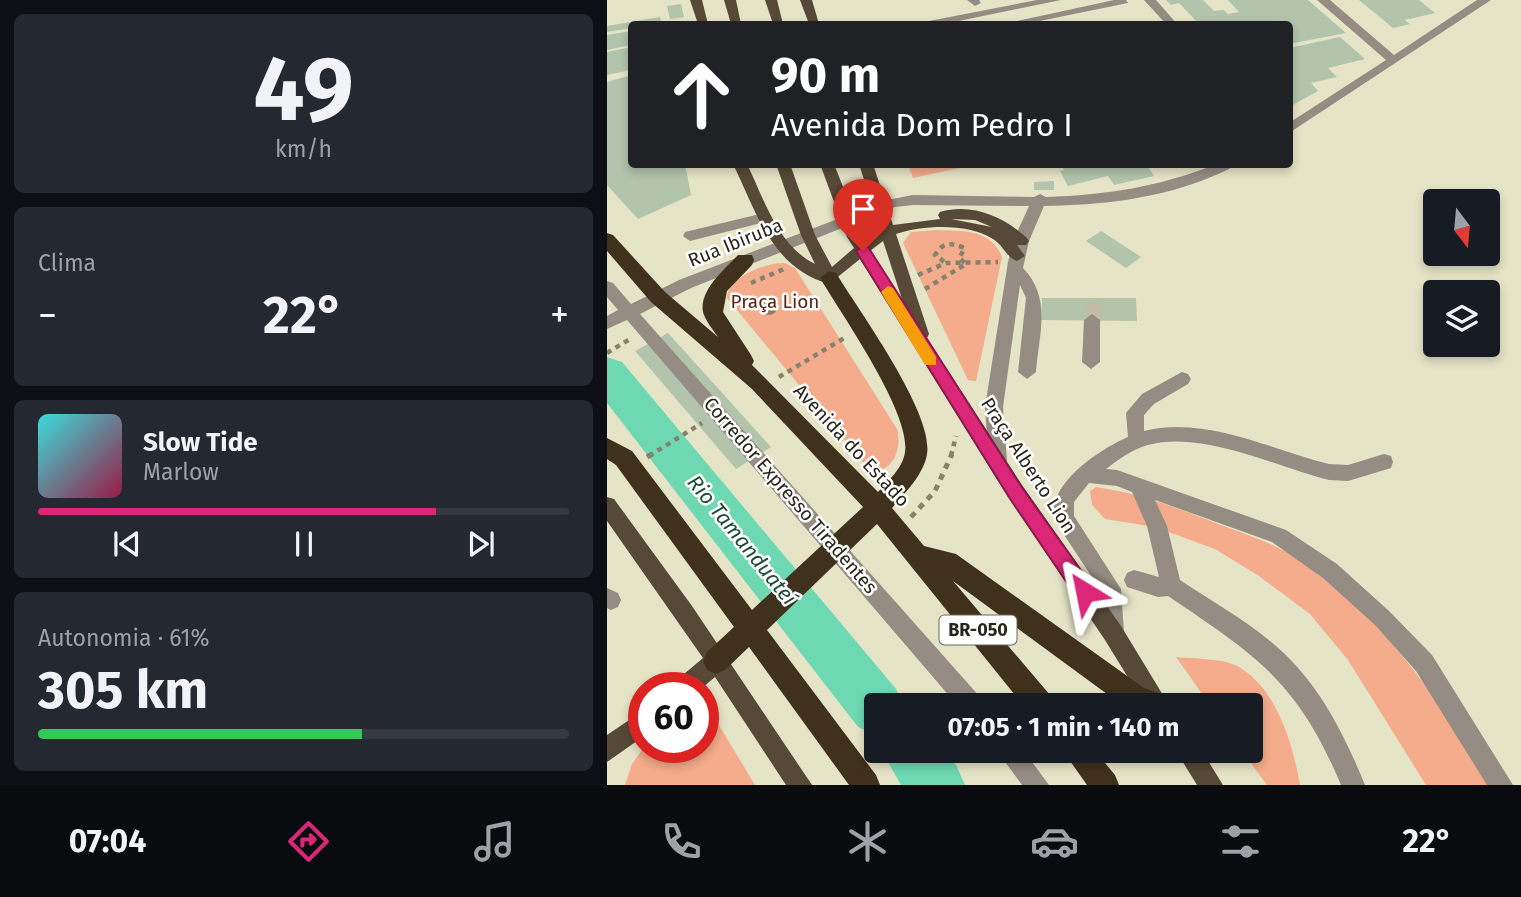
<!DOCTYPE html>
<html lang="pt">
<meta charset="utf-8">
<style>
body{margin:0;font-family:"Fira Sans",sans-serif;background:#242831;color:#f1f3f6;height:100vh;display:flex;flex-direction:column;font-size:26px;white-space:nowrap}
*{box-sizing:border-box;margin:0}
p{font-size:23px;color:#9ea1a6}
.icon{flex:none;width:38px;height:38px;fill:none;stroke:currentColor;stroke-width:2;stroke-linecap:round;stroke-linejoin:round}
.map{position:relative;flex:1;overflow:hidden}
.sheet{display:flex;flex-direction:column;gap:14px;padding:14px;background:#0d0f14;width:607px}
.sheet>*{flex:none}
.guide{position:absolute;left:21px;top:21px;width:665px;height:147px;border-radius:7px;box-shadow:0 4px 10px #0003;background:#202124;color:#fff;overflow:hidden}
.needle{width:46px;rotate:164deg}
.buttons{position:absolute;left:816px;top:189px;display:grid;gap:14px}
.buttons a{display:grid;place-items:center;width:77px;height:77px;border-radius:7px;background:#171b24;box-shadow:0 4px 10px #0003;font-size:35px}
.speed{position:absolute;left:21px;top:672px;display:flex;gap:14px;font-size:35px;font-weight:700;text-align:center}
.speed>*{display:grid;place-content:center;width:91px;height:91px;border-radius:50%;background:#171b24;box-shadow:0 4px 10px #0003;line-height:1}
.speed .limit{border:10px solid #d22;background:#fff;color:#111}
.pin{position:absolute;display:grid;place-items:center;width:60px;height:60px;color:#fff;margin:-72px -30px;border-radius:50% 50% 50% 0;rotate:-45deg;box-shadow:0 0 7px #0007}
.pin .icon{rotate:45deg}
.me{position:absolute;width:77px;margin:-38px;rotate:325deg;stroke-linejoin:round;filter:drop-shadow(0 0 5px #0008)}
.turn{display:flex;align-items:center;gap:24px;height:147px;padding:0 28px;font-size:32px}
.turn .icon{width:91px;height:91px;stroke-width:2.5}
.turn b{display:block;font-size:49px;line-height:60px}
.big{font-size:52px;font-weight:700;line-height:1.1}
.sheet .widget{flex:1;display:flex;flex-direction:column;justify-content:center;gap:10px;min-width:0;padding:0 24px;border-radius:10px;background:#242831}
.sheet .dial{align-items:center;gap:0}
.dial b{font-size:91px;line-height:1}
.song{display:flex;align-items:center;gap:21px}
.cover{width:84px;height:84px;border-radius:10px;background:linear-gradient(135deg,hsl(180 70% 55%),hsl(340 70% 35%))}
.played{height:7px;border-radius:4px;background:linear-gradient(90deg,#db2777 75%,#363941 75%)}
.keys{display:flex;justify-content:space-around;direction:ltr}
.heat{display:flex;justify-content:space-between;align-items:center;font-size:38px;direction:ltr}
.charge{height:10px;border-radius:5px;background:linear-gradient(90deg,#34c759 61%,#363941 0)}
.trip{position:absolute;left:257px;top:693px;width:399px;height:70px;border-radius:7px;background:#171b24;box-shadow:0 4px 10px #0003;font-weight:700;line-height:70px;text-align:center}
.tab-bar{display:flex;height:112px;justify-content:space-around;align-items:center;background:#090b0e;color:#9ea1a6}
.tab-bar .icon{width:49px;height:49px}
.tab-bar .active{color:#db2777}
.tab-bar b{font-size:32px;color:#f1f3f6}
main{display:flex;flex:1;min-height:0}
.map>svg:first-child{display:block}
</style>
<main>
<section class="sheet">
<div class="widget dial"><b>49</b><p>km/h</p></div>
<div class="widget"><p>Clima</p>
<div class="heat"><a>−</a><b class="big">22°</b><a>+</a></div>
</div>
<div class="widget">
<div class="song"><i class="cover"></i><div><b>Slow Tide</b><p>Marlow</p></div></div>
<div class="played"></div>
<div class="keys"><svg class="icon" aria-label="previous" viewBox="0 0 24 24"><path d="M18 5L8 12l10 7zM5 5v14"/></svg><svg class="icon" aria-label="pause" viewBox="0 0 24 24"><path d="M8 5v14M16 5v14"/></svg><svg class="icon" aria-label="next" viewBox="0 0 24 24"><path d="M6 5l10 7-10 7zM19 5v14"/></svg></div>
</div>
<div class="widget"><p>Autonomia · 61%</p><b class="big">305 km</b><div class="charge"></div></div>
</section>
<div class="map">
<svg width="914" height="785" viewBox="0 0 914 785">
<rect width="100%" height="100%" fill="#e5e4c6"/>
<path fill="#f4ac8c" d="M301 165H366L306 178Z
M330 230C356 231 384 229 395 257L369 381 361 380 296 243 304 232Z
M178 263 188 268 290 429C296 450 283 481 258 465L120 298C121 277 159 262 178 263Z
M489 487C529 493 563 505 601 520 626 530 652 538 676 550 755 590 841 707 881 785H819L741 660 703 614 652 576 608 549 548 527 498 519 485 505 483 491Z
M569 657C586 659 612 658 628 665 669 685 686 744 693 785H660L635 751H644V705H603Z
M96 712 110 722 148 785H18L25 764 37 747H96Z"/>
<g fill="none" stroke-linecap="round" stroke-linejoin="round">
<path fill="#6ed8b3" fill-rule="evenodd" d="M0 357 15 362 289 689 296 705H270V735L251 727 0 403Z
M275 751H338L349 765 358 785H294Z"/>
</g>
<path fill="#b2c4ac" d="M559 0H596L607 11 617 10 621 14 632 12 621 0H701L739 33 682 44V24H592L572 3 564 5Z
M752 0H812L828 13 798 20 803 24 786 28Z
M74 4 77 17 63 19 60 6Z
M53 17 54 23 24 24V28L0 32V26Z
M24 31V45L0 50V35Z
M733 37 758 59 721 68 730 77 704 83 711 91 682 107V48Z
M24 47V70L0 75V52Z
M24 75V164H78L84 195 31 219 0 185V82Z
M453 164H539L547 176 507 185 501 176 461 186 453 171 457 170Z
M447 181V190H427V182Z
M494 231 534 257 519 268 479 241Z
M435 298H529L530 321 434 320Z
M61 333 164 447 129 469 28 351Z"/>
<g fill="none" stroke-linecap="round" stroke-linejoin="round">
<path stroke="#bfbea4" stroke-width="17" stroke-dasharray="17 8" stroke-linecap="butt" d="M485 320 489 298"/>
<path stroke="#84836f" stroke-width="4.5" stroke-dasharray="5 5" stroke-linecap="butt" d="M311 275 339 263 391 262
M144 283 177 269
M318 289 359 264 352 258 358 248C343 243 337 241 328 255L339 263
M0 353 23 339
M172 377 239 337
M42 456 95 423
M344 456 349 436"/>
<path stroke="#84836f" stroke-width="5" stroke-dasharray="6 6" stroke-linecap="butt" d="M40 457 45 454
M304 517 328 491 345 454"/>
<path fill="#958d83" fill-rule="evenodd" d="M360 0H372L374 3 368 6Z
M430 0H454L337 24H316L322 21Z
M507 0H519L521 3 418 24H396Z
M537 0H549L570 24H559Z
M710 0H723L787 55 870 0H884L682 133V123L779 60Z
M609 164H629C622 170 613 173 604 177 551 199 494 205 437 206L422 241 416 268C445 298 432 333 429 372L420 379 411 372 419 298 413 285 396 407 400 461 398 467 391 469 384 467 382 461 378 407 401 262 406 241 422 206 306 205 288 207 84 288 33 314 373 697 376 705H350L20 320 0 329V316L11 310 0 297V281L6 283 24 304 72 280 280 200 306 195 427 197 433 194 439 197C498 195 553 187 609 164Z
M157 213 164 218 162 221 83 241 76 236 78 232Z
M485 314 493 320V362L484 369 475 362 477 320Z
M575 372 581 374 584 379 581 384 547 404 537 415V431C598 415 665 450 722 464L741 465 777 454 784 456 786 462 784 468 741 481 722 480C670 467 595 430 541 445 526 449 512 459 499 469L510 470 679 530 730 564 782 611 825 655 906 785H880L809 671 768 625 716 578 665 542 548 500 560 526 573 580C603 600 635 618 663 641 709 678 736 731 758 785H734C691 682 650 656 561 596L551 597 520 587 517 580 520 573 527 570 552 577 540 526 525 492 510 486 482 483 467 502V516L514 589 517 633 514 640 506 643 498 640 495 633 494 591 450 524C433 488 493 449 521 437L519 413 535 394Z
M0 588 11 593 14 600 11 607 4 610 0 608Z
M390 751H417L442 785H415Z"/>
<path fill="#564937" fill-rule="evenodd" d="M83 0H95L101 24H91Z
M117 0H129L134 24H124Z
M158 0H170L176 24H166Z
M193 0H205L212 24H202Z
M126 164H140C157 199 171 246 208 264L194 235 169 164H183L208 235 225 267 247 248 240 237 213 164H227L257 240 273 230 252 164H266L286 225 333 219 331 215 333 212C365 203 395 216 419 237L422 241 419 245H410L418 256 410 261C400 258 396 245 386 239 361 223 317 225 289 234L322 334 320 338 415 485 514 626 562 705H538L498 640 401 497 253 259 222 284C164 267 150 213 126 164ZM344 219 368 220 385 227ZM276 241 295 299 263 251Z
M0 497 7 499 85 606 205 785H179L108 677 95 688H67L70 680 96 658 0 521Z
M37 710V736L0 762V735Z
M569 751H595L616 785H590Z"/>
<path fill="#40311c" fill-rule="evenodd" d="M0 233 6 235 58 292 111 337C106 330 98 320 96 312 92 290 118 269 131 255H145L147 260 145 265 120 291 116 312 144 355 147 361 145 365 271 492C281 481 296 468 298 452 304 413 235 315 213 278L222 271 229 273C252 311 327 413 320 454 317 474 298 493 285 508L317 546 349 554 537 688 556 695 559 705H515L346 581 443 695 447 705H416L270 524 160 630 269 775 273 785H242L142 647 118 670 109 674 100 670 96 661 100 652 127 627 9 465 0 459V438L25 451 145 610 256 507 145 389 44 302 0 251Z
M456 751H488L508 775 512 785H480Z"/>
</g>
<circle fill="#997b5f" cx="162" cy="307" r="8"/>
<path fill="#db2777" stroke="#8e194d" stroke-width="2" d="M256 246 261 247 414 486 485 586 487 592 485 599 478 601 471 599 402 497 249 251Z"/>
<path fill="#f59e0b" d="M281 286 286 288 329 357V365H318L274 292Z"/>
<g text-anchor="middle" stroke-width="5" stroke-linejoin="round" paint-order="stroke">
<rect fill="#fff" stroke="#67665f" stroke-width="2" x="332.5" y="615.5" width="77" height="29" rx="5"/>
<g font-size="18" font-weight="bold" fill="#26251a">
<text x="371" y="636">BR-050</text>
</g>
<g font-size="19" fill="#26251a" stroke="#fff">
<text transform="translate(128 242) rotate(-22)" y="7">Rua Ibiruba</text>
<text transform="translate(245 445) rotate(47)" y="7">Avenida do Estado</text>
<text transform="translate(422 465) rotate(57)" y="7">Praça Alberto Lion</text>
<text transform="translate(184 495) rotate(49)" y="7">Corredor Expresso Tiradentes</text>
</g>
<g font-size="19" fill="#5a250a" stroke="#fff">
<text x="168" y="308">Praça Lion</text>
</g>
<g font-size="21" font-style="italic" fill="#1c4a3a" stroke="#fff">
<text transform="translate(135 540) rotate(51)" y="7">Rio Tamanduateí</text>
</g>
</g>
</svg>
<div class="buttons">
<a><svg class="needle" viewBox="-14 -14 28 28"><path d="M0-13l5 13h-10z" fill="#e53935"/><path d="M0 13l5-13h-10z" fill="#9ea1a6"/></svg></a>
<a><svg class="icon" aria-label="layers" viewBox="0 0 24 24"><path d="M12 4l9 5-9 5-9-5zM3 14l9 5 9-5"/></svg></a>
</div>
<div class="speed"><div class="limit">60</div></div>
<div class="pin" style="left:256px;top:251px;background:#d93025"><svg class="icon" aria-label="arrive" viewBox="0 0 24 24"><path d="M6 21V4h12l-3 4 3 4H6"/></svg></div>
<svg class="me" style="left:478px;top:592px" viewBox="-20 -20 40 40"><path d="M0-17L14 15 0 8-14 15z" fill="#db2777" stroke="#fff" stroke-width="4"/></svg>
<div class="trip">07:05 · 1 min · 140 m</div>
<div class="guide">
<div class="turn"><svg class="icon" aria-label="ahead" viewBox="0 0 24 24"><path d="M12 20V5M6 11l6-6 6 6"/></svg><div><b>90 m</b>Avenida Dom Pedro I</div></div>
</div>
</div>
</main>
<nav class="tab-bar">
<b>07:04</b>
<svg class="icon active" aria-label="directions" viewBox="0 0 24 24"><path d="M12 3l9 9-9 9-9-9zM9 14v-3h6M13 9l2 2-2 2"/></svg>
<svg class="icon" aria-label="music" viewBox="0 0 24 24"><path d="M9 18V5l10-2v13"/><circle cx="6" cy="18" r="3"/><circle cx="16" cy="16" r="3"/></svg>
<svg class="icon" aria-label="phone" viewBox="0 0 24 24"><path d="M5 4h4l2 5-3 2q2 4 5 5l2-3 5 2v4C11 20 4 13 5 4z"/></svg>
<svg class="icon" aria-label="climate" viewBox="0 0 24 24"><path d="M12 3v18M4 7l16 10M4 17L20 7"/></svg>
<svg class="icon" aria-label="car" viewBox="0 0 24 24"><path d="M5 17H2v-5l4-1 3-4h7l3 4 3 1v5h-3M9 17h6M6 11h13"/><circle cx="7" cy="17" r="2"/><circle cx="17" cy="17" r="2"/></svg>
<svg class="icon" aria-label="filters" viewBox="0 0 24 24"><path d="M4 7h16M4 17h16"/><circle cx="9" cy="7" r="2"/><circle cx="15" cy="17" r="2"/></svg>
<b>22°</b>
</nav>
